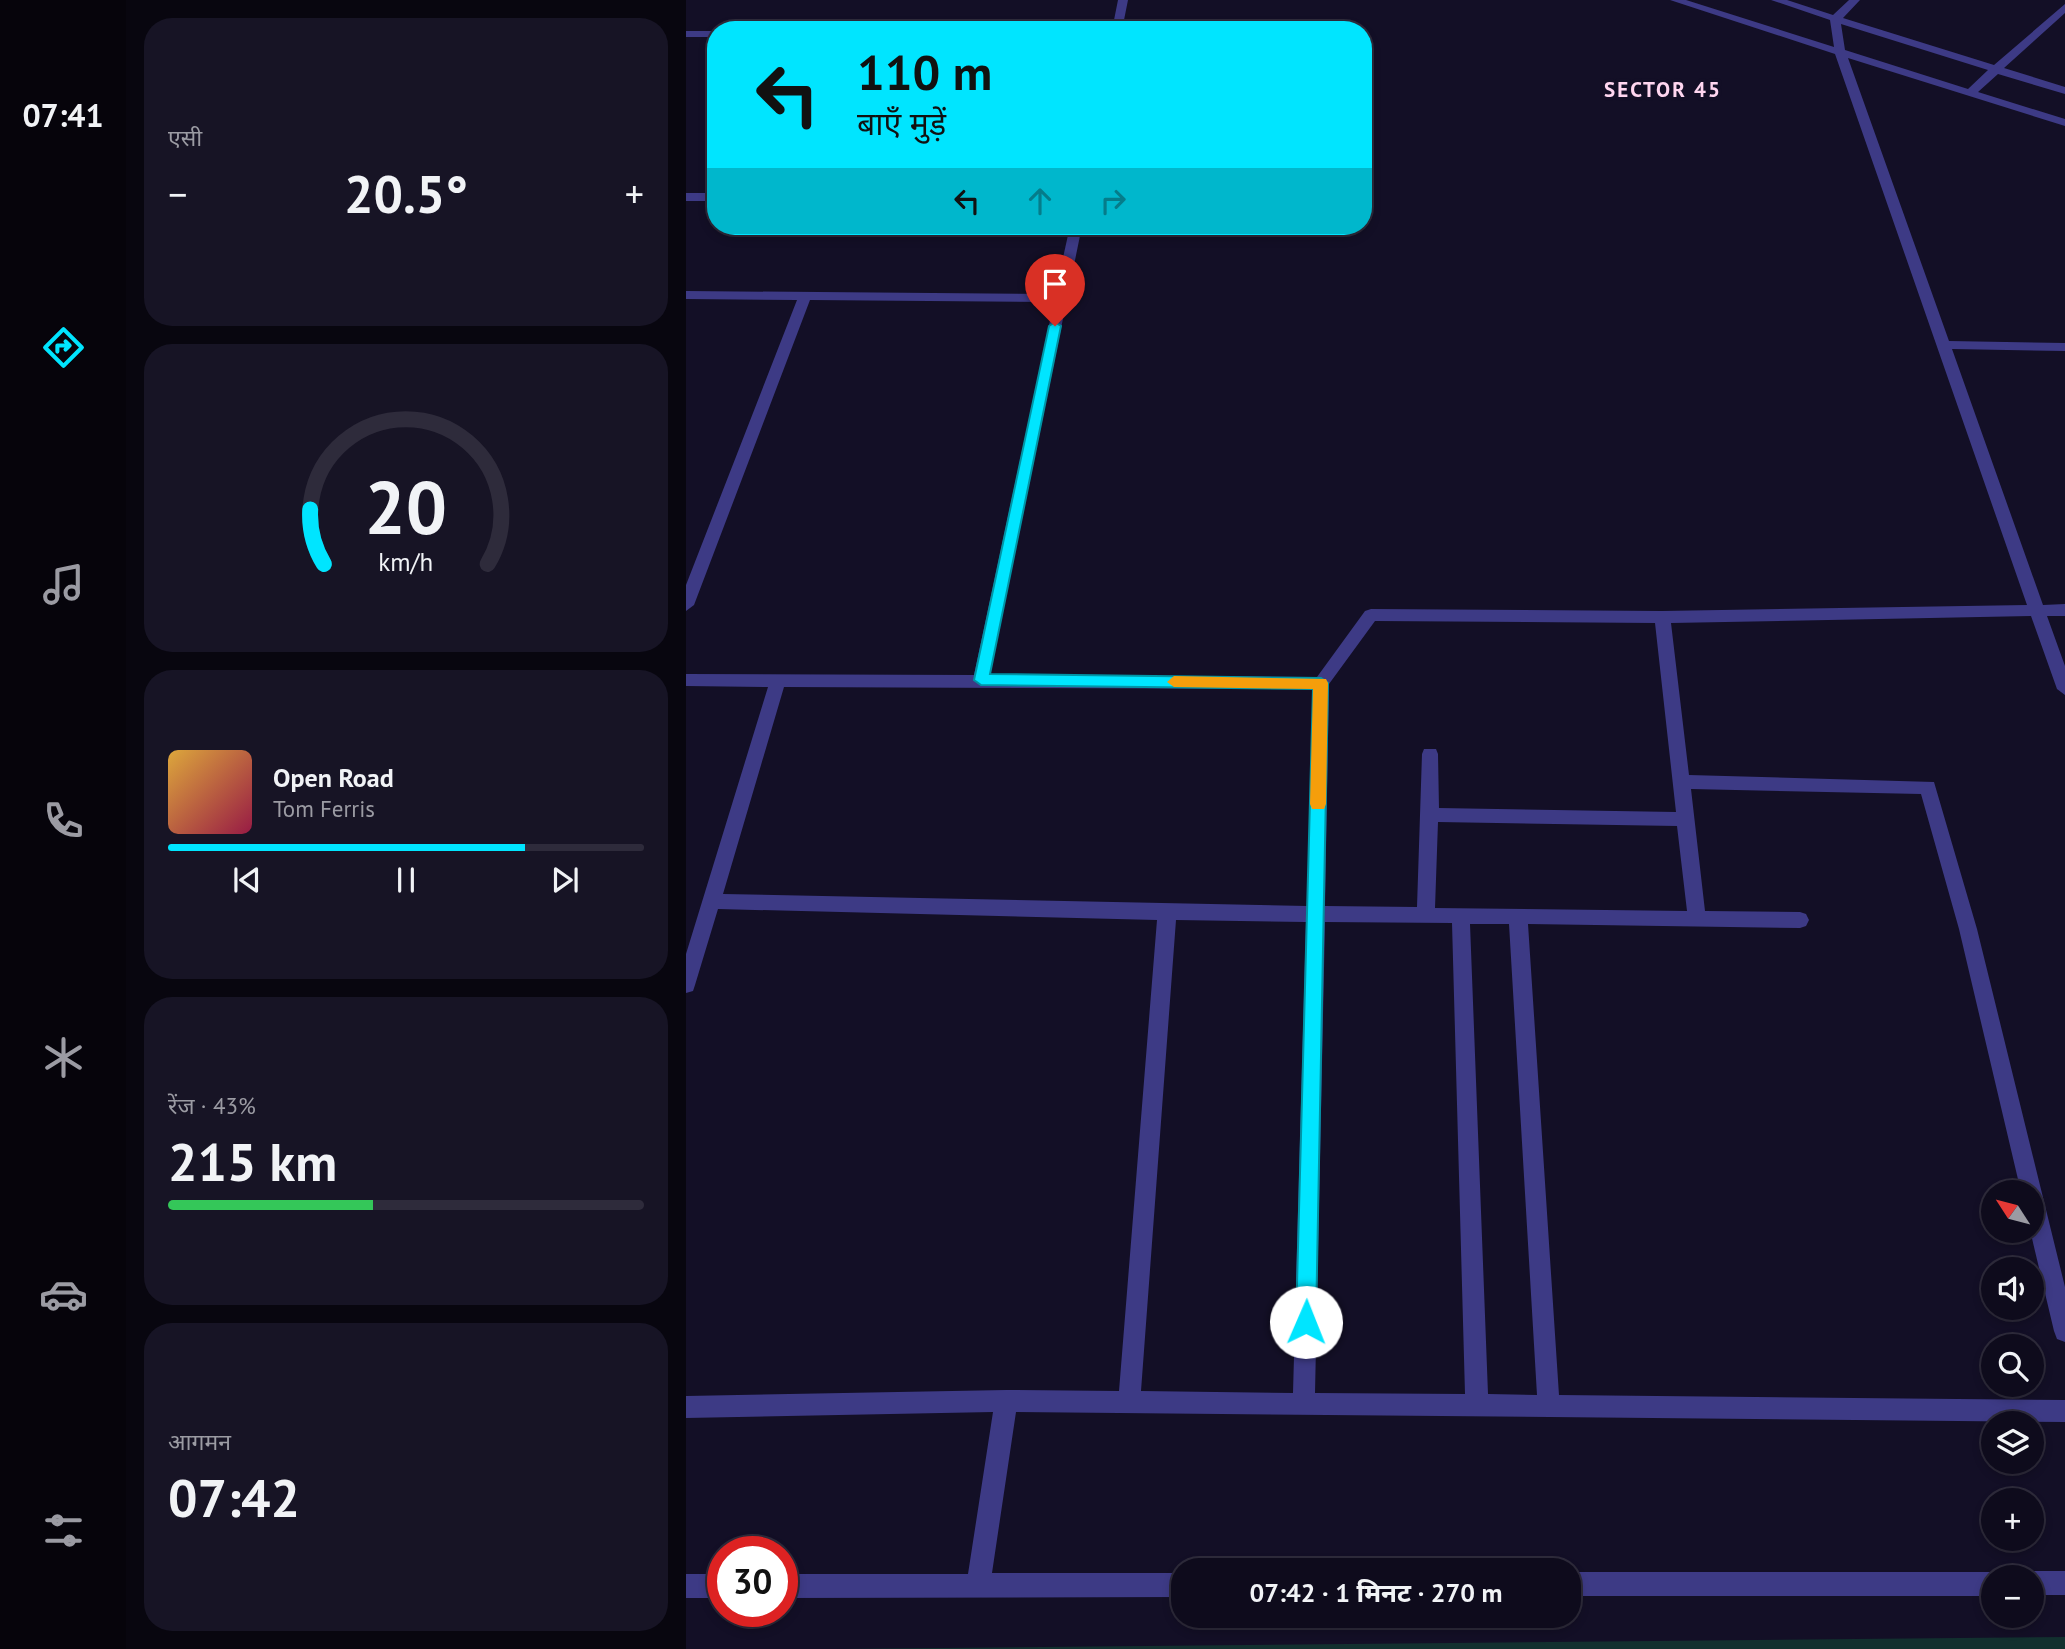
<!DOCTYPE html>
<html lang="hi">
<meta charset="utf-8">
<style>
body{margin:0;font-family:"PT Sans","Noto Sans Devanagari",sans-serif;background:#171425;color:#f1f3f6;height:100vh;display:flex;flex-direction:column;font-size:26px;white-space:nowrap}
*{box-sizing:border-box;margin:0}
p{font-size:23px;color:#9b9ba3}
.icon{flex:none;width:38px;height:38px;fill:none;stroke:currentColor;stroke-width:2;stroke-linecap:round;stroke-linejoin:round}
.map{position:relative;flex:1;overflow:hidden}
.drawer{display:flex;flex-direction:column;gap:18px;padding:18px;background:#08060f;width:560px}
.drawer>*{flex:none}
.guide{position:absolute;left:21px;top:21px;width:665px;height:214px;border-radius:28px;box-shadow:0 4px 10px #0003,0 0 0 2px #2e2b3b;background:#00e5ff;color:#111;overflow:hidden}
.needle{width:46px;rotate:306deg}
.buttons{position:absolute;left:1295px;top:1180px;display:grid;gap:14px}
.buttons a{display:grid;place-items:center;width:63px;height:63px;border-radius:50%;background:#0e0b1c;box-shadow:0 4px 10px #0003,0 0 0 2px #2e2b3b;font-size:35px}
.speed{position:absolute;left:21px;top:1536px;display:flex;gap:14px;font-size:35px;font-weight:700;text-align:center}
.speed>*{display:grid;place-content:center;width:91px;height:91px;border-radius:50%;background:#0e0b1c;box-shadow:0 4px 10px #0003,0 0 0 2px #2e2b3b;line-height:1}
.speed .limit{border:10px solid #d22;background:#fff;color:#111}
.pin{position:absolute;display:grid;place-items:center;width:60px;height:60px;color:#fff;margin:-72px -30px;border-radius:50% 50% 50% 0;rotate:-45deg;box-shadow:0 0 7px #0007}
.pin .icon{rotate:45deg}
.me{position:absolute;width:77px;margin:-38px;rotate:1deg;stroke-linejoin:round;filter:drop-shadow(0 0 5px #0008)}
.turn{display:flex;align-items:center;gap:24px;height:147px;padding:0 35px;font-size:32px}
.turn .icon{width:91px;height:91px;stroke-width:2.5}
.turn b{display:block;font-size:49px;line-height:60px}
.lanes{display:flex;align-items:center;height:66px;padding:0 35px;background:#0003;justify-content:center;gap:35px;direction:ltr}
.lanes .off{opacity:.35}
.big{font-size:52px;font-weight:700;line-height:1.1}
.drawer .card{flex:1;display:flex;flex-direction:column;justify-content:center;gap:10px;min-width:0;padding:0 24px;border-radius:28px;background:#171425}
.drawer .dial{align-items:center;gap:0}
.dial svg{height:182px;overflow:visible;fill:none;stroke:#2e2b3b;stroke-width:7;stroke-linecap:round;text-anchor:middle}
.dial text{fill:#f1f3f6;stroke:none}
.song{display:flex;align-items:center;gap:21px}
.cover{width:84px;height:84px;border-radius:10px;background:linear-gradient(135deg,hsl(40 70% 55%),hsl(340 70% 35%))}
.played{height:7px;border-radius:4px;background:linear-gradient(90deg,#00e5ff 75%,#2e2b3b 75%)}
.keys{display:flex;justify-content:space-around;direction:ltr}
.heat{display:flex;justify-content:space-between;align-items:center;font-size:38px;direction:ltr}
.charge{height:10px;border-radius:5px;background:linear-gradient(90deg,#34c759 43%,#2e2b3b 0)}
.trip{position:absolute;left:485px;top:1558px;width:410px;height:70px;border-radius:28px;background:#0e0b1c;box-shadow:0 4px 10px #0003,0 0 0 2px #2e2b3b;font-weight:700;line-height:70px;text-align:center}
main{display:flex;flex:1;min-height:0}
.tab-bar{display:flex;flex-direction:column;width:126px;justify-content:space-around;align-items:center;background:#06040b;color:#9b9ba3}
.tab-bar .icon{width:49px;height:49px}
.tab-bar .selected{color:#00e5ff}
.tab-bar b{font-size:32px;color:#f1f3f6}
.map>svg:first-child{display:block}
</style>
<main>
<nav class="tab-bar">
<b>07:41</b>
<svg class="icon selected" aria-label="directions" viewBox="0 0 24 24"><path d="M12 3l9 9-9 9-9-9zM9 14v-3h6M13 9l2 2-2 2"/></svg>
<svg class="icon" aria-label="music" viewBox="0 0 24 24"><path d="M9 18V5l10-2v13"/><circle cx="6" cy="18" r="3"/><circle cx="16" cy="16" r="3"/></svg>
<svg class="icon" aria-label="phone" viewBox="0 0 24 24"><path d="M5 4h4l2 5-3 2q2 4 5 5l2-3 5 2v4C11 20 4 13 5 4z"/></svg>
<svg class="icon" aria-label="climate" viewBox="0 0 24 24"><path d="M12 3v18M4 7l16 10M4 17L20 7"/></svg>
<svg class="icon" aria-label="car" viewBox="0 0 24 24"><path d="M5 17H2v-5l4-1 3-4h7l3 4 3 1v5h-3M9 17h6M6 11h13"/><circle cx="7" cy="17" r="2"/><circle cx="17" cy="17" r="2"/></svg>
<svg class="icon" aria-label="filters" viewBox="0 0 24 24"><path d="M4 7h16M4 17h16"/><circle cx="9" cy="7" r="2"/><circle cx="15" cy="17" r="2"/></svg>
</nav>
<section class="drawer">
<div class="card"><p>एसी</p>
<div class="heat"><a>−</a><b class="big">20.5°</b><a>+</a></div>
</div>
<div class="card dial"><svg viewBox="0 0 100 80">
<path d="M14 69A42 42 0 1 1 86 69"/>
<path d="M14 69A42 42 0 0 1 8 45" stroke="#00e5ff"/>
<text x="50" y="56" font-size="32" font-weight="700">20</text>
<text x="50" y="72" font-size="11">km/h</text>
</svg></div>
<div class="card">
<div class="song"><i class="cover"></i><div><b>Open Road</b><p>Tom Ferris</p></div></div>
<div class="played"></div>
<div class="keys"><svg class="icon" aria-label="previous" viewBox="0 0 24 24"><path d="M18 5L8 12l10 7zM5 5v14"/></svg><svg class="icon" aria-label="pause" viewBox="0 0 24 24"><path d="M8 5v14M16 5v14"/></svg><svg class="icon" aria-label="next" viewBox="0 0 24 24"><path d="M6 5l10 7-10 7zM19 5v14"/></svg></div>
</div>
<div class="card"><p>रेंज · 43%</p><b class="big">215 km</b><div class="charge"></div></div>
<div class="card"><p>आगमन</p><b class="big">07:42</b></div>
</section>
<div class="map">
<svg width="1379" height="1649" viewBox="0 0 1379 1649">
<rect width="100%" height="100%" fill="#130f26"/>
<path fill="#12302f" d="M1379 1637V1649H150Z"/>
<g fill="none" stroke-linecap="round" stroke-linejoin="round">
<path fill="#3d3a85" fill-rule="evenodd" d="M432 0H442L436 30H426Z
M984 0H1000L1148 47 1144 20 1085 0H1101L1147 15 1163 0H1174L1157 18 1308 65 1379 4V13L1318 68 1379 87V94L1312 74 1292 92 1379 119V126L1162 58 1263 341 1379 343V351L1266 349 1357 605 1379 604V616H1361L1379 666V695L1371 689 1345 616 985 623 1003 775 1248 782 1291 929 1379 1287V1342L1371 1339 1368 1331 1344 1230 1346 1192H1335L1273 929 1235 794 1005 789 1019 911 1114 912 1120 914 1123 920 1120 926 1114 928 842 924 873 1395 1379 1400V1422L330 1412 306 1573H497V1597L96 1598V1574H282L307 1412 0 1418V1396L320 1390 433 1391 471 920 32 909 9 985 7 991 0 993V954L82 687 0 686V674L288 675 368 302 124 300 8 605 0 611V585L111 300 0 299V291L369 294 384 226H396L304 675 631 677 679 611 685 609 976 611 1341 605 1149 54ZM1155 24 1302 70 1282 89 1159 50ZM689 621 969 623 990 812 753 808 752 754 750 749H738L736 754 731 907 639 906 643 684ZM98 687 627 689 621 906 37 894ZM752 822 991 826 1001 911 749 908ZM490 920 620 922 607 1393 455 1391ZM639 922 766 923 779 1394 629 1393ZM784 924H823L851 1395 802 1394Z
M0 31H30V37H0Z
M0 193H30V201H0Z
M1346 1571H1379V1595H1346V1577H1337Z
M882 1572H1307L1316 1577H1307V1596H882Z
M0 1574H37V1598H0Z"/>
</g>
<path fill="#00e5ff" stroke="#0095a6" stroke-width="2" d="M369 322 375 326 304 674 635 678 642 683 630 1322 627 1329 620 1332 613 1329 610 1322 627 689 295 685 288 680 363 326Z"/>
<path fill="#f59e0b" d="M488 676 640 679 642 683 640 804 638 809H626L624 804 627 689 488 687 481 682Z"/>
<g text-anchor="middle" stroke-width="7" stroke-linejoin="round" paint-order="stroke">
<g font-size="21" font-weight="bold" letter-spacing="2" fill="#ffd6f0" stroke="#130f26">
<text x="977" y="97">SECTOR 45</text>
</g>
</g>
</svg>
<div class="buttons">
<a><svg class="needle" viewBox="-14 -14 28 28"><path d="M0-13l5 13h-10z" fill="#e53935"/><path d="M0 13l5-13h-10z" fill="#9b9ba3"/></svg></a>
<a><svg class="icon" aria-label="sound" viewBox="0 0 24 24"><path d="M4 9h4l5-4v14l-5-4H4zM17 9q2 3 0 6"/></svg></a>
<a><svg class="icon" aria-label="search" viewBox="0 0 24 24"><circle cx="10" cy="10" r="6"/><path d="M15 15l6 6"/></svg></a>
<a><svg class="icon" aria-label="layers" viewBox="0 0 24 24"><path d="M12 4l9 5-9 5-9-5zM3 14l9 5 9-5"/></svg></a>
<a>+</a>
<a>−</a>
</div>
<div class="speed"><div class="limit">30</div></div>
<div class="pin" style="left:369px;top:326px;background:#d93025"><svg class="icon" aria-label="arrive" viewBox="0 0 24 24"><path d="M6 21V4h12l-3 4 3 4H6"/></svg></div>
<svg class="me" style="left:620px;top:1322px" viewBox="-20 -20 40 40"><circle r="19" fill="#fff"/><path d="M0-13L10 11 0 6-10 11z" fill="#00e5ff"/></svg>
<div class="trip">07:42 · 1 मिनट · 270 m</div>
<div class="guide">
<div class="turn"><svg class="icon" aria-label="left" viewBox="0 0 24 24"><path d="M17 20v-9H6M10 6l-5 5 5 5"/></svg><div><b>110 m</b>बाएँ मुड़ें</div></div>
<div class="lanes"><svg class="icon" aria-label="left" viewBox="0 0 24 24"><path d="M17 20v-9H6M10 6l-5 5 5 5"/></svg><svg class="icon off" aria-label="ahead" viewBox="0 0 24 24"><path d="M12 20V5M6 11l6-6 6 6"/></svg><svg class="icon off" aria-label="right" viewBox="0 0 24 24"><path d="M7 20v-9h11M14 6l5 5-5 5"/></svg></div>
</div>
</div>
</main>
